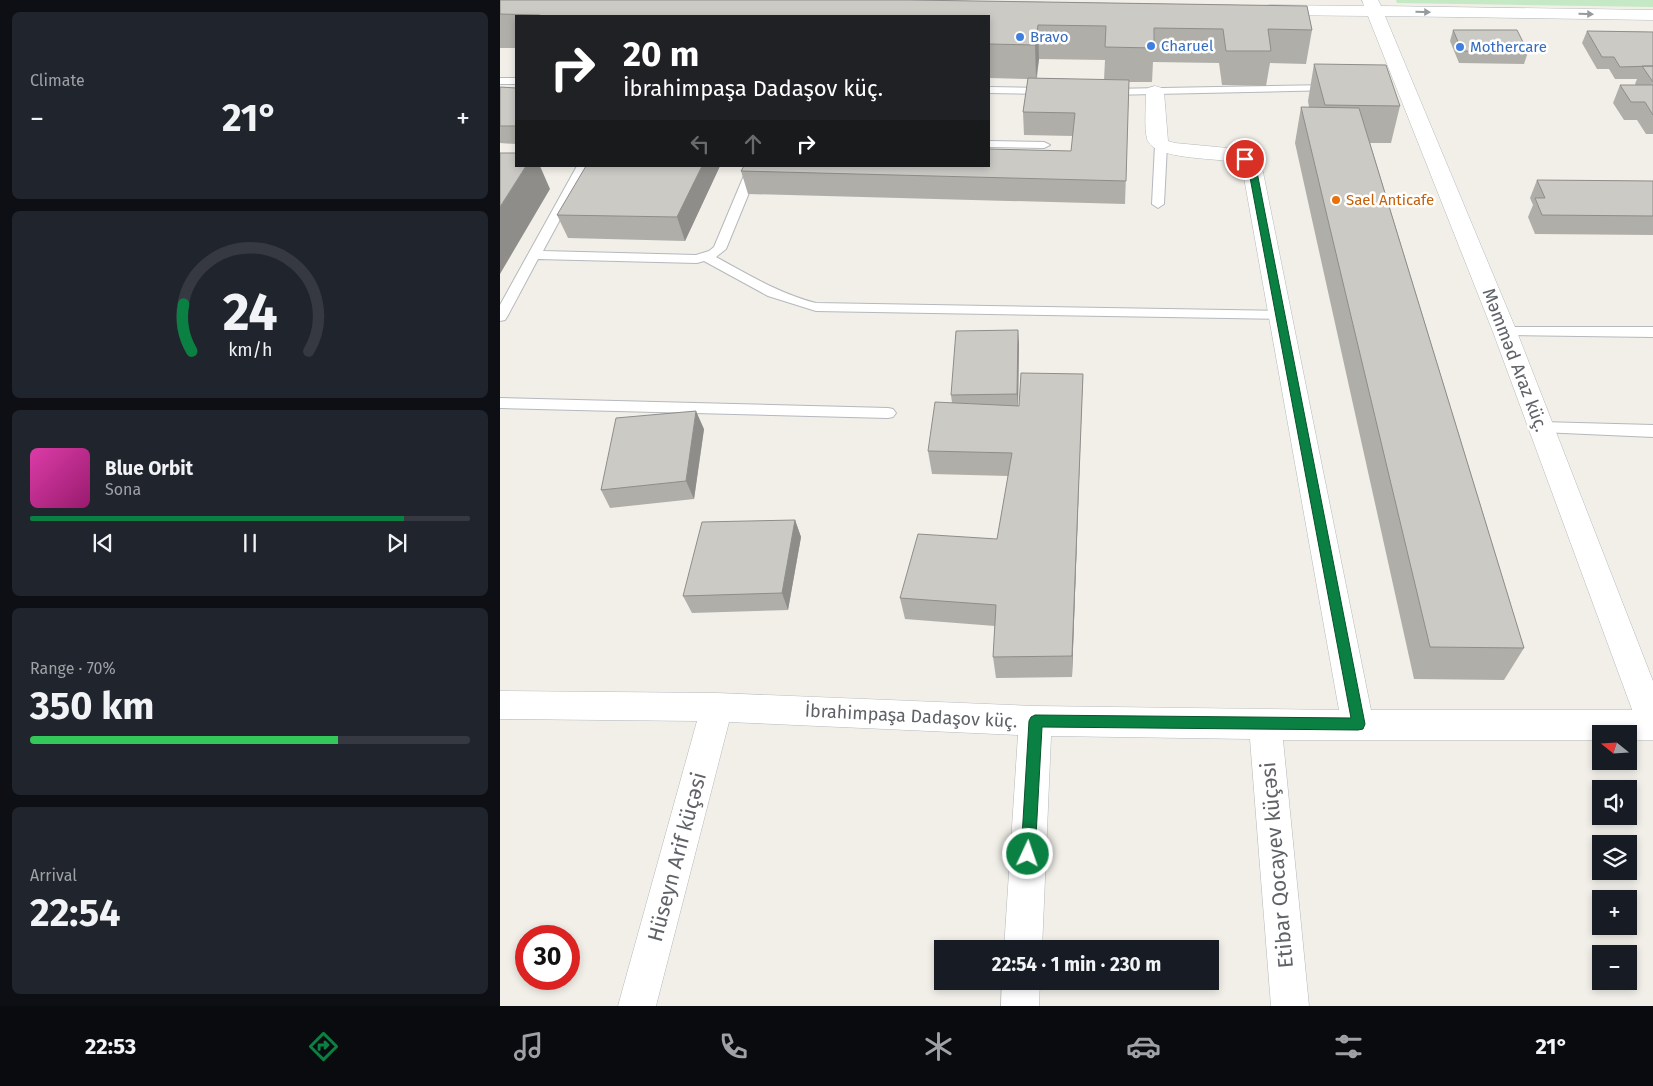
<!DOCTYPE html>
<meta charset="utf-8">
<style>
body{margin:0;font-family:"Fira Sans",sans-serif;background:#20242c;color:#f1f3f6;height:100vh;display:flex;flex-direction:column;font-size:19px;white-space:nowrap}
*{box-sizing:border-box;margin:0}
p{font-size:16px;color:#9ea1a6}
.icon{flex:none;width:28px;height:28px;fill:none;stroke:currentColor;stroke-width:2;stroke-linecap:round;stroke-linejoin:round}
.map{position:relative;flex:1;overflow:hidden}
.sheet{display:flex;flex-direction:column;gap:12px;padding:12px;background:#0d0f14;width:500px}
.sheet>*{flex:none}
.hud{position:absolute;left:15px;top:15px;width:475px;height:152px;border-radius:0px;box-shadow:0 2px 8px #0003;background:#202124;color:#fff;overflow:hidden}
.needle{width:32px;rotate:288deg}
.fabs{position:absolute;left:1092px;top:725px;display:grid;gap:10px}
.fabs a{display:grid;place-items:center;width:45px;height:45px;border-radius:0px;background:#171b24;box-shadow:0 2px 8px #0003;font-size:25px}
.speed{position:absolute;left:15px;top:925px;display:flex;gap:10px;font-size:25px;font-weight:700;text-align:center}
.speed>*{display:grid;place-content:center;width:65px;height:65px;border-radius:50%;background:#171b24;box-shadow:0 2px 8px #0003;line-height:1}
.speed .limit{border:8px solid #d22;background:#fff;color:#111}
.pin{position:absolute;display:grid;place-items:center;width:42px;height:42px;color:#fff;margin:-21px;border:2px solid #fff;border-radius:50%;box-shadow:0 1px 5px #0007}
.me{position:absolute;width:55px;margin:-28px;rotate:3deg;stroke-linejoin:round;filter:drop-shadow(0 0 4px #0008)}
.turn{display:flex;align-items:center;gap:18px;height:105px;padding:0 25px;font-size:22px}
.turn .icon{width:65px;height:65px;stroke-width:2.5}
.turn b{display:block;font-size:35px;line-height:42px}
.lanes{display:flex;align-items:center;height:48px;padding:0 25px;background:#0003;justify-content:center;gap:25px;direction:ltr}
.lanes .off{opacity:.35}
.big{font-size:38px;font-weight:700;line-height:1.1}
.sheet .tile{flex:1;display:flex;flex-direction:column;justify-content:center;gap:8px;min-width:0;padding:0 18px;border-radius:8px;background:#20242c}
.sheet .dial{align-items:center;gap:0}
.dial svg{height:130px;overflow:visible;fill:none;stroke:#363941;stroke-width:7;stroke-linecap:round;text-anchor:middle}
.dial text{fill:#f1f3f6;stroke:none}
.song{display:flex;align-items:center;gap:15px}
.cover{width:60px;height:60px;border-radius:8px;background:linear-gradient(135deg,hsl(320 70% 55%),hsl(320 70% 35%))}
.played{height:5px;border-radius:2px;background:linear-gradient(90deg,#0b8043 85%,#363941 85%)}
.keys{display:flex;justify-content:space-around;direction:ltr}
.heat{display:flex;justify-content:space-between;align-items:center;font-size:28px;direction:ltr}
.charge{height:8px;border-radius:4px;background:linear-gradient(90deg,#34c759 70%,#363941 0)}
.trip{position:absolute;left:434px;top:940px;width:285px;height:50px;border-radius:0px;background:#171b24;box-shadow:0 2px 8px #0003;font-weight:700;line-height:50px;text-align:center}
.tab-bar{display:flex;height:80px;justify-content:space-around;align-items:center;background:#090b0e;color:#9ea1a6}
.tab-bar .icon{width:35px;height:35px}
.tab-bar .selected{color:#0b8043}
.tab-bar b{font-size:22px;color:#f1f3f6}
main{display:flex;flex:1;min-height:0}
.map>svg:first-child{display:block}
</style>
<main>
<section class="sheet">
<div class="tile"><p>Climate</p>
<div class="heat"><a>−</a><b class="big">21°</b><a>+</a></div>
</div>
<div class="tile dial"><svg viewBox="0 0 100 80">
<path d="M14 69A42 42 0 1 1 86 69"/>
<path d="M14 69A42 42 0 0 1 9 40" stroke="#0b8043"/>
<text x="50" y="56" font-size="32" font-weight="700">24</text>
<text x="50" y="72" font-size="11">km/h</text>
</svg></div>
<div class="tile">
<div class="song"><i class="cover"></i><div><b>Blue Orbit</b><p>Sona</p></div></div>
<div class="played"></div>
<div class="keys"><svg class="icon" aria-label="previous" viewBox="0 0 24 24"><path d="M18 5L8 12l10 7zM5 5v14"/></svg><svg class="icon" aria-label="pause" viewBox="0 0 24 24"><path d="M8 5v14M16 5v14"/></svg><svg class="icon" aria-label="next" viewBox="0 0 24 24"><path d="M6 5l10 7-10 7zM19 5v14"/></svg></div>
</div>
<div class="tile"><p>Range · 70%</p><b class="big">350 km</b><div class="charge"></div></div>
<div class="tile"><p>Arrival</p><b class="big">22:54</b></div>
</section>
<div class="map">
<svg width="1153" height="1006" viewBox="0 0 1153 1006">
<rect width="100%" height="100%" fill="#f1efe8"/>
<path fill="#c5e8c5" d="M896 0H1153V7L897 3Z"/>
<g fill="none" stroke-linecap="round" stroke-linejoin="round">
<g stroke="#b5b8bc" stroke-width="2">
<path id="lane" d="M0 78H16V84H0Z
M831 85 836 88 835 90 608 95 603 92 608 89Z
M489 87 546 88 551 91 546 94 489 93Z
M489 141 544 142 550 145 544 148 489 147Z
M661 142 667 145 664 204 658 208 652 204 655 145Z
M77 166H89L43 251 196 255 209 251 214 247 248 166H260L226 249 216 257C249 275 280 294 316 303L780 311 785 312 787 315 785 318 780 319 316 311 268 296 204 261 197 263 38 259 7 317 5 320 0 321V305Z
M1005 327H1153V337L1000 335 998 332 1000 329Z
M0 398 388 408 393 409 396 413 393 417 388 418 0 408Z
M1041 422 1153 425V437L1041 432 1036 431 1033 427 1036 423Z"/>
</g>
<g stroke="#b5b8bc" stroke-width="1">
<path id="street" d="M655 86 662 88 664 92 668 141 675 143 728 148 752 155 763 172 871 710H1153V740H1129V734H1101V740H783L809 1006H771L750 739 551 736 542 949H504L518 735 229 722 156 1006H118L197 721 0 719V691L217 693 535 706 839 710 743 172 738 163C717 157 654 161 647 139 644 127 646 105 646 92L648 88Z
M502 981H540L539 1006H501Z"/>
</g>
<g stroke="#b6babf" stroke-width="1">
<path id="secondary" d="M862 0H878L881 6 1153 10V20L885 16 1017 332 1153 681V738L1142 733 1137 723 993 332 868 16 770 15 764 14 762 10 764 6 770 5 864 6Z"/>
</g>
<use href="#lane" fill="#fff" fill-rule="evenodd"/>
<use href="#street" fill="#fff" fill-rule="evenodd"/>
<use href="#secondary" fill="#fff" fill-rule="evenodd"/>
</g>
<path fill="#afaea9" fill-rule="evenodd" d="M0 0H410L807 6 812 30 806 64 770 63 766 86 722 85 719 63 653 62 652 82H629L625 204 248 194 241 171 244 166H489V149L571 151 573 136 524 135 523 112 528 79 489 78V16H16V48H0ZM539 59 605 60 604 80 537 78Z
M953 30 1028 52 1024 64 959 63 950 41Z
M1087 31 1153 32V134H1146L1137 120H1124L1113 103 1120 85H1136L1135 84 1137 79H1115L1109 69H1097L1082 43Z
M814 64 900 106 891 143H870L1024 648 1004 680 914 679 795 143 801 107H809L808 101Z
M0 87 16 88V144L0 143Z
M220 166 185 241 68 238 57 215Z
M1037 180 1153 181V235L1035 234 1028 217 1033 205 1030 198Z
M519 343 518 406 583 374 582 397 572 677 496 678 493 657 495 626 405 619 400 598 497 539 508 476 432 474 428 451 452 403 451 395Z
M204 429 194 499 110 508 101 490Z
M295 520 301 537 288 610 192 613 183 596Z"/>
<path fill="#8f8d8a" d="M538 25 539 59 536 79 535 45Z
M26 166H40L50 189 0 274V207Z
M202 166H220L185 241 177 217Z
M518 330 519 343 518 407 517 394Z
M583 374 582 397 572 677V656Z
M196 411 204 429 194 499 186 481Z
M295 520 301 537 288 610 282 593Z"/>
<path fill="#cccac5" stroke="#8f8d8a" d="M0 0H410L807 6 812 30 768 29 771 51H726L723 29 654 28V48L605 47 606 26 538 25 535 45 489 44V16H39L40 15 0 14Z
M953 30H1017L1028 52 962 51Z
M1087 31 1153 32V66L1120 67 1114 57H1102Z
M814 64 886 65 900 106 825 105Z
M1142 66H1153V82Z
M528 78 629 80 626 181 241 171 244 166H489V149L571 151 575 113 523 112Z
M1120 85H1153V115L1145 102H1131Z
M0 87 16 88V126H0Z
M801 107 859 108 1024 648 930 647Z
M0 153H16V166H26L0 207Z
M86 166H202L177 217 57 215Z
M1037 180 1153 181V216L1042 215 1035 198H1045Z
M518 330 517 394 451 395 456 331Z
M521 373 583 374 572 656 493 657 496 605 400 598 418 534 497 539 512 453 428 451 435 402 519 406Z
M196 411 186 481 101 490 116 418Z
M295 520 282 593 183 596 202 522Z"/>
<defs><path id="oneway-solid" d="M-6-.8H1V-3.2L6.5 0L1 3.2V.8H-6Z" transform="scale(1.25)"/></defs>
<g fill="#979a9d">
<use href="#oneway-solid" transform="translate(923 12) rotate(1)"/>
<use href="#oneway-solid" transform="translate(1086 14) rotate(1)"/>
</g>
<path fill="#0b8043" stroke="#07532c" d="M742 157H748L757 172 865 724 863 729 858 730 542 727 535 854 533 859 528 861 523 859 521 854 529 721 531 717 535 715 851 718 749 172 741 159Z"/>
<g fill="#3f7fe0" stroke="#fff" stroke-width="2">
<circle cx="520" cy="37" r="5"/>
<circle cx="651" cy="46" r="5"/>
<circle cx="960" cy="47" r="5"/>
</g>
<circle fill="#e8710a" stroke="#fff" stroke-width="2" cx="836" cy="200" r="5"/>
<g text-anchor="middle" stroke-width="5" stroke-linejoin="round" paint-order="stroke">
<g font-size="15" fill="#366cbe" stroke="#fff" text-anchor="start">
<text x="530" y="42">Bravo</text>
<text x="661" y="51">Charuel</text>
<text x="970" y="52">Mothercare</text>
</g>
<g font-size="15" fill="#c56008" stroke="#fff" text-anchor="start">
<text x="846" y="205">Sael Anticafe</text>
</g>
<g font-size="18" fill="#5f6368" stroke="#fff">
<text transform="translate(1015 360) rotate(69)" y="6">Məmməd Araz küç.</text>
<text transform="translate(411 716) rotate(3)" y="6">İbrahimpaşa Dadaşov küç.</text>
</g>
<g font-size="21" fill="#5f6368" stroke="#fff">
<text transform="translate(177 857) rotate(-75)" y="7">Hüseyn Arif küçəsi</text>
<text transform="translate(777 865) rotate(-95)" y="7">Etibar Qocayev küçəsi</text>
</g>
</g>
</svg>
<div class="fabs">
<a><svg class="needle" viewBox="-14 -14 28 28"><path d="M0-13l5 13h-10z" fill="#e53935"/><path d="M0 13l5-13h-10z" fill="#9ea1a6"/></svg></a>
<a><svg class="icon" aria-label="sound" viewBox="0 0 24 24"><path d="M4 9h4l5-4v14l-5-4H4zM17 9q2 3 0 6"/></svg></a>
<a><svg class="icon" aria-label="layers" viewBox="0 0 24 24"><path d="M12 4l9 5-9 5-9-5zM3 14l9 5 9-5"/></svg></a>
<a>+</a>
<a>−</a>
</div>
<div class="speed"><div class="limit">30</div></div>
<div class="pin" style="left:745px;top:159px;background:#d93025"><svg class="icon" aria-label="arrive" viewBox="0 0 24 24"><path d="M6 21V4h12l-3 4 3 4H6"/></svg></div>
<svg class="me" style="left:528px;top:854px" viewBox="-20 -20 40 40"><circle r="17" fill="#0b8043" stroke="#fff" stroke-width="3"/><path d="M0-11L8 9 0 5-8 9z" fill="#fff"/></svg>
<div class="trip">22:54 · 1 min · 230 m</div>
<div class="hud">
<div class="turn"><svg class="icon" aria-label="right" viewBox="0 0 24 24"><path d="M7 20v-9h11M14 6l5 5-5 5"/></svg><div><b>20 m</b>İbrahimpaşa Dadaşov küç.</div></div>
<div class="lanes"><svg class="icon off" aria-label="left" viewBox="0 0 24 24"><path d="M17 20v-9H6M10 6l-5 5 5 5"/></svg><svg class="icon off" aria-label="ahead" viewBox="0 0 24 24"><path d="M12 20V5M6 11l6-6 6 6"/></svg><svg class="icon" aria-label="right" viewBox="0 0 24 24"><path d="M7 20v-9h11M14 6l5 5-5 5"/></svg></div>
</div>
</div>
</main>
<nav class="tab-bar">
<b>22:53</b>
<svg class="icon selected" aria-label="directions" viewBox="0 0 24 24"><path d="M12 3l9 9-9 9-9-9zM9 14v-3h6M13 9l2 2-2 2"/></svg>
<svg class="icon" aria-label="music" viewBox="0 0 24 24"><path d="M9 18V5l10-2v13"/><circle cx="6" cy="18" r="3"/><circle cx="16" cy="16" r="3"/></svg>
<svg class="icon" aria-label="phone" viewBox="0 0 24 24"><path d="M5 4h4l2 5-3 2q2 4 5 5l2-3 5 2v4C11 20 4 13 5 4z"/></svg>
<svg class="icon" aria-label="climate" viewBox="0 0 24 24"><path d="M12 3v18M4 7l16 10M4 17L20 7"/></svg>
<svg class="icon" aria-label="car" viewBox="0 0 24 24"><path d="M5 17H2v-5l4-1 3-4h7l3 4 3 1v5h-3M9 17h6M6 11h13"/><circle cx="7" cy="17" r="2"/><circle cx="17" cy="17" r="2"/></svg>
<svg class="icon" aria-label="filters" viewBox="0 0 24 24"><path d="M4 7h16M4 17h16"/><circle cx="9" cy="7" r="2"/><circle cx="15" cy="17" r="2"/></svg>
<b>21°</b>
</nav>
